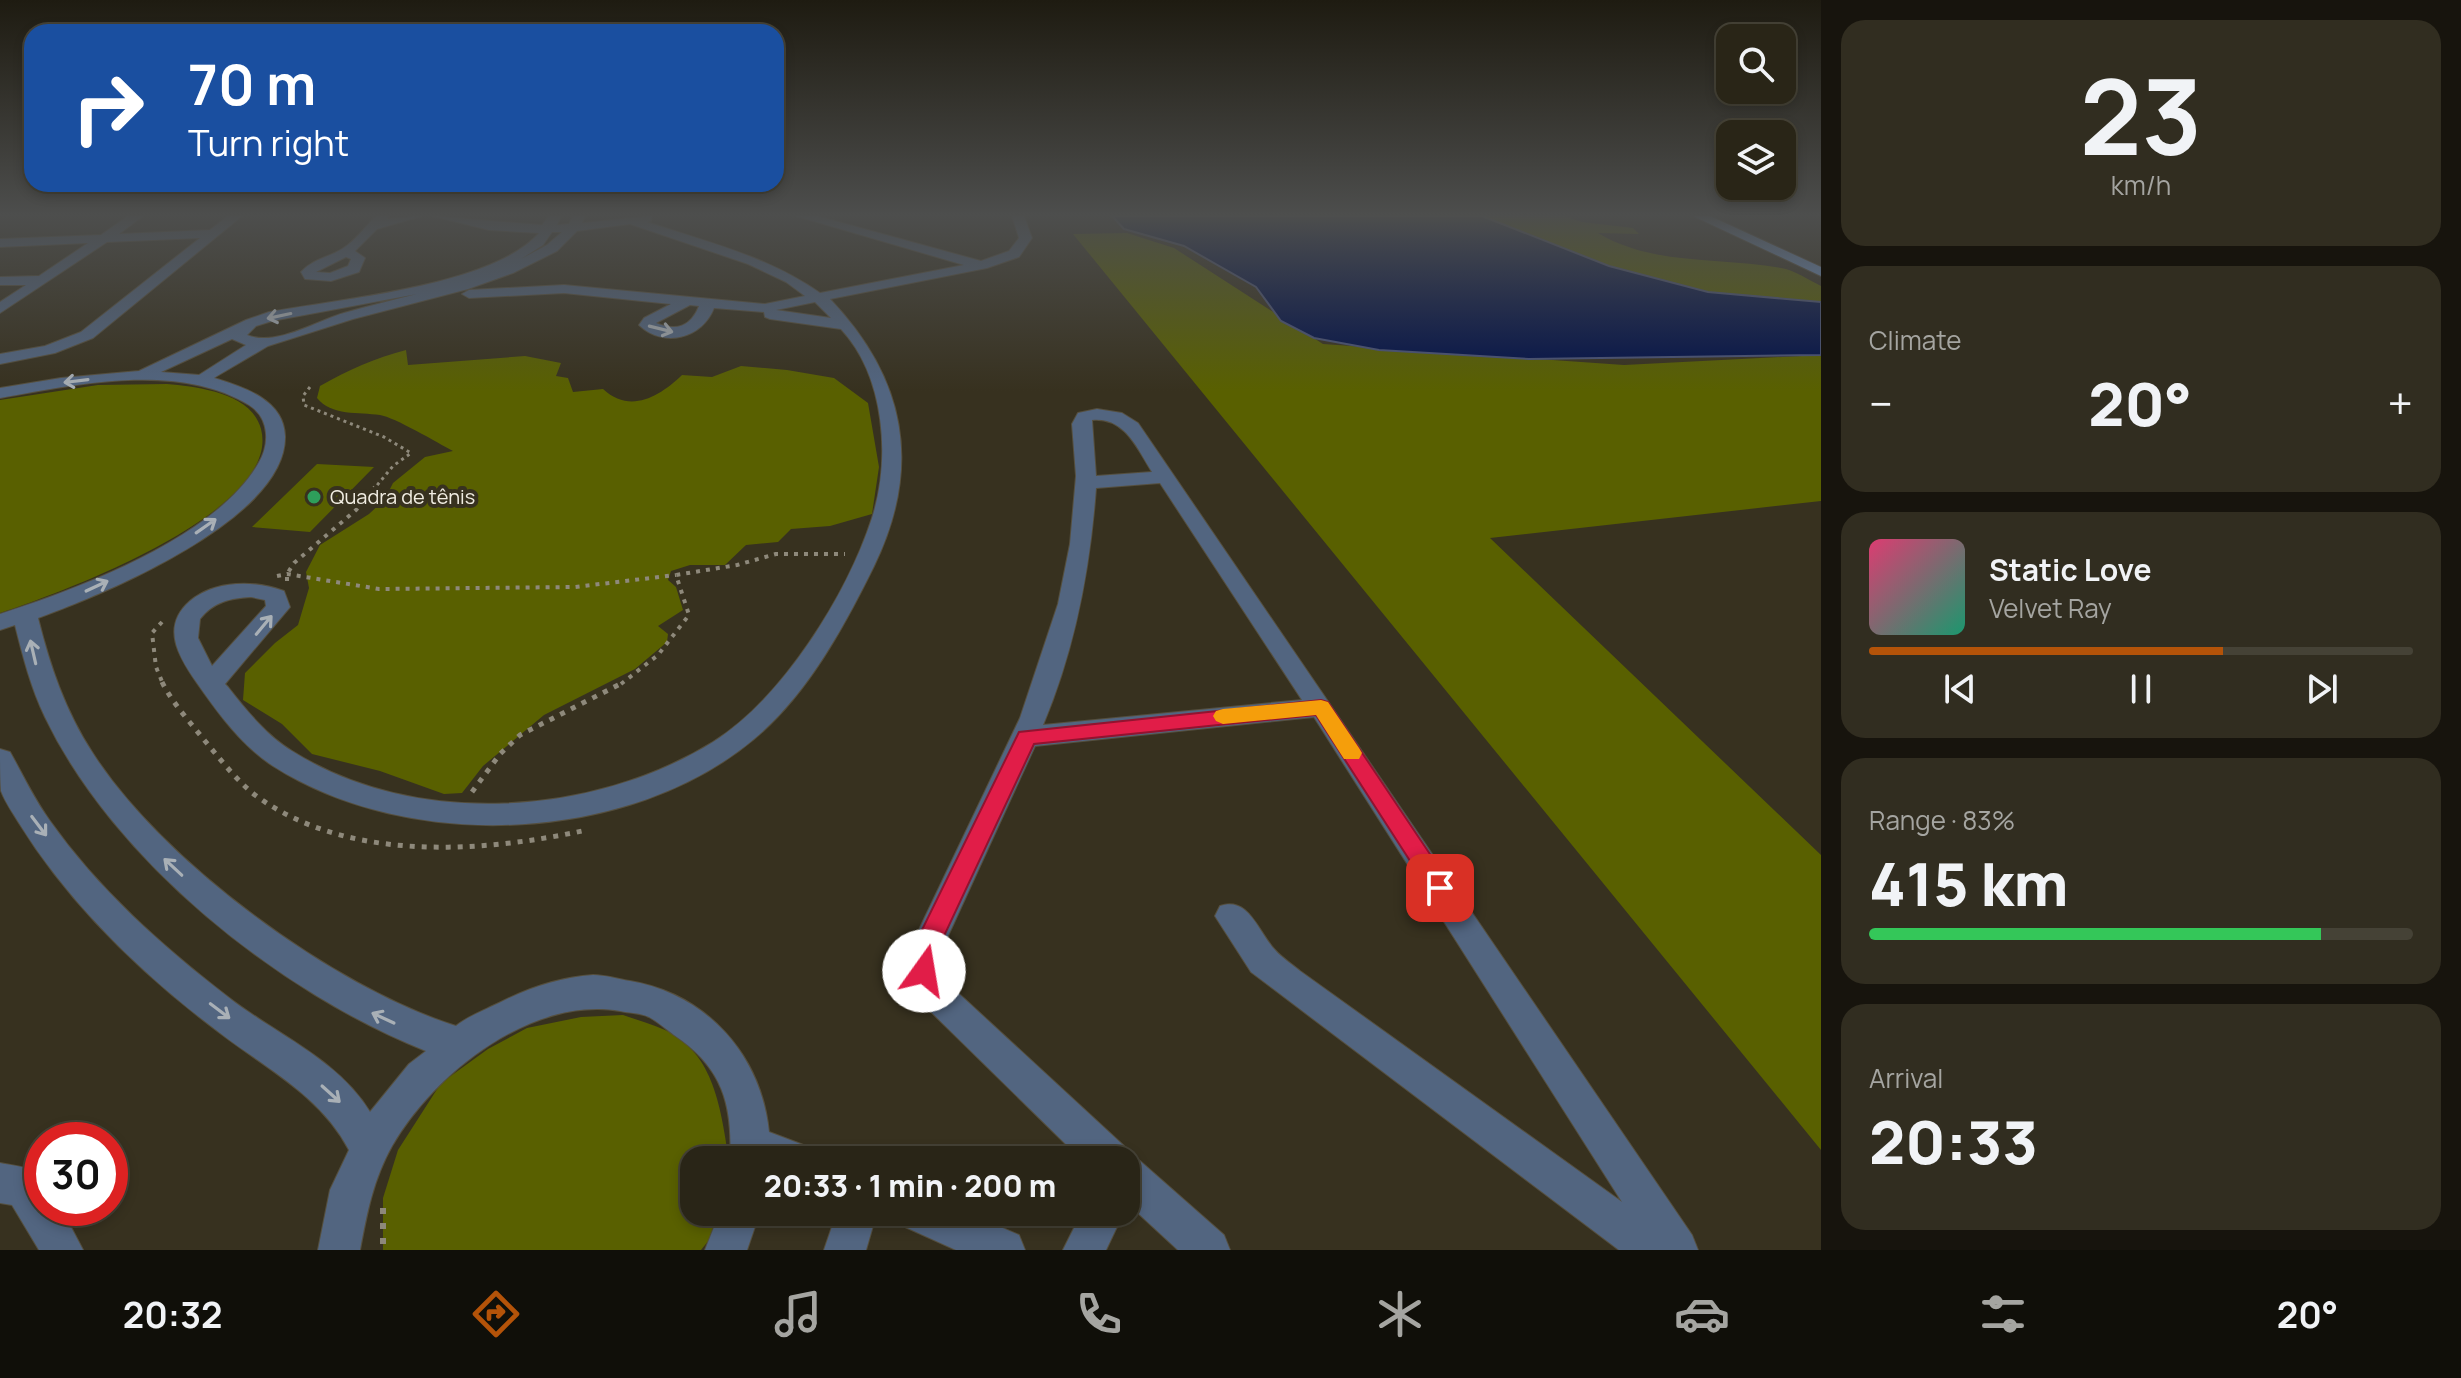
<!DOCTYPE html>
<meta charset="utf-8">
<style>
body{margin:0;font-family:Manrope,sans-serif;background:#312d20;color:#f1f3f6;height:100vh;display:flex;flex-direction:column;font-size:30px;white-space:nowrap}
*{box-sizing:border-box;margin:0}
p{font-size:26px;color:#a5a5a1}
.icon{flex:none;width:44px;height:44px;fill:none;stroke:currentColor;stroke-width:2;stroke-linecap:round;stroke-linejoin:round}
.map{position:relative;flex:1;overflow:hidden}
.sheet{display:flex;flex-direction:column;gap:20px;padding:20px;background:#17140d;width:640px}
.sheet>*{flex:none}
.top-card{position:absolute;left:24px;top:24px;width:760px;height:168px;border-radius:24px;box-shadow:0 4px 12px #0003,0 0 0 2px #454236;background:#1a4fa0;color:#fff;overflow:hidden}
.controls{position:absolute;left:1716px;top:24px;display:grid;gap:16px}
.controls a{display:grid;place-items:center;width:80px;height:80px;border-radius:16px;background:#292517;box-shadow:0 4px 12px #0003,0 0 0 2px #454236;font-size:40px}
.speed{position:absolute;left:24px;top:1122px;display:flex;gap:16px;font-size:40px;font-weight:700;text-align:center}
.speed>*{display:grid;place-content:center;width:104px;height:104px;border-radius:50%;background:#292517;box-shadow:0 4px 12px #0003,0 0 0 2px #454236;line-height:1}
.speed .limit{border:12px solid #d22;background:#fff;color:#111}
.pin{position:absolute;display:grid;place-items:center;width:68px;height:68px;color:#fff;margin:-34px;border-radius:16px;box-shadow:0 4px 12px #0006}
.me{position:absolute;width:88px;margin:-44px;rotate:13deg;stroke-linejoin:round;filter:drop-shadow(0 0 6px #0008)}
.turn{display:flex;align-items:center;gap:28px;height:168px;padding:0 32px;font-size:36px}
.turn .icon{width:104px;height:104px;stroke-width:2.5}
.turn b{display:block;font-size:56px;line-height:68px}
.big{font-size:60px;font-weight:800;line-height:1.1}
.sheet .tile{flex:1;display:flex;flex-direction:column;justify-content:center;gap:12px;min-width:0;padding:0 28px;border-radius:24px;background:#312d20}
.sheet .dial{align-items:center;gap:0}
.dial b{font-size:104px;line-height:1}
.song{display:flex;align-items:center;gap:24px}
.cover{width:96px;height:96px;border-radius:12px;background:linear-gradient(135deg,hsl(340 70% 55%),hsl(160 70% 35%))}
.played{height:8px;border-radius:4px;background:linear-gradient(90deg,#b45309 65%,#454236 65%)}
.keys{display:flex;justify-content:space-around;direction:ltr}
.heat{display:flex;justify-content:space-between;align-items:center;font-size:44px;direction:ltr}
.charge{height:12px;border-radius:6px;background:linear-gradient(90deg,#34c759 83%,#454236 0)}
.trip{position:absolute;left:680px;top:1146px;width:460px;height:80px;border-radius:24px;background:#292517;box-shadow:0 4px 12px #0003,0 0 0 2px #454236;font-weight:800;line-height:80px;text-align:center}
.menu{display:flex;height:128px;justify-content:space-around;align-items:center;background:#100f09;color:#a5a5a1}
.menu .icon{width:56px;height:56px}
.menu .on{color:#b45309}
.menu b{font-size:36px;color:#f1f3f6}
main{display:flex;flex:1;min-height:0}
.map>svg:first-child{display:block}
</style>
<main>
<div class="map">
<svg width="1821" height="1250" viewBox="0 0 1821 1250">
<rect width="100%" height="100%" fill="#37311f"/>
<path fill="#596000" d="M1482 216H1565L1582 222 1633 228 1639 234 1598 233C1652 266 1722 257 1781 268 1794 270 1809 280 1821 286V302L1708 292 1609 266Z
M1127 233 1174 248 1323 344 1624 365 1821 355V501L1490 538 1821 855V1150L1073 234Z
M406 350 408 365 525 356 561 363 556 376 568 378 573 392 603 389C630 414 659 397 682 375L712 377 741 366 787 370 834 378 868 403 879 467 872 514 830 526 791 529 778 542 746 545 725 565H690L671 571 668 580 676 587 683 610 658 626 668 634 667 642 635 669 544 715 483 766 462 793 444 794 380 771 312 754 282 724 243 700 245 673 275 643 298 625 309 588 306 572 320 545 369 514 385 499 393 483 425 457 453 451C438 443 394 417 380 415 359 412 331 416 317 398L320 386C348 370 375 358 406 350Z
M167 384C197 387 251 392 261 429 283 512 58 594 0 613V400L98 385Z
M317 464 374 467 310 532 252 527Z
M623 1015C637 1020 651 1024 665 1030 715 1053 721 1111 729 1160H694V1212H718L709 1240 701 1250H383V1198L398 1150 441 1083 488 1049 527 1028 581 1017Z"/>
<path fill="#001049" stroke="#485277" stroke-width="2" d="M1112 216H1482L1609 266 1708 292 1821 302V355L1529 359 1379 350 1314 338 1281 321 1256 287 1184 246 1124 229Z"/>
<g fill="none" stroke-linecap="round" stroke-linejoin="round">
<g stroke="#554f3e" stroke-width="2">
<path id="minor" d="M128 216H143L119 234 210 230 228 216H242L93 338 55 353 0 364V354L45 346 81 332 200 238 107 242 0 313V302L26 285H0V277L39 276 88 243 0 247V239L101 235Z
M376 216H389L387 219 422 216 377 229 355 251 365 258 359 272 331 281 305 279 301 272C313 259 327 258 342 249 354 242 365 227 376 216ZM346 257 351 259 348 266 330 273 316 272Z
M432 216 542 225 549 216H561L557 225 569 224 573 216H585L582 223 652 216 651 221 647 222C707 242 767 256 820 293L964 265 796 216H817L981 261 1009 251 1019 238 1012 216H1024L1032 238 1019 257 987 268 830 299C905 378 923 465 874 566 844 627 807 695 754 739 629 844 409 853 273 766 241 745 218 713 197 683 179 657 160 627 190 601 215 580 255 580 284 591L290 607 225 684 228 687C246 710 266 735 292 751 414 828 592 817 713 742 782 699 847 595 872 518 891 459 885 376 841 329L770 319 765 317 764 312 714 308C702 339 663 348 639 325L644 318 671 304 564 293 469 298 462 294 469 290 564 285 765 304 805 296 786 282 748 264 630 224 577 231 557 251 513 273 468 289 353 319 268 346 217 376 214 378C244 387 284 400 285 436 287 519 102 595 38 618 50 666 65 710 92 752 161 861 334 988 456 1026 468 1016 485 1010 499 1003 528 988 561 977 593 975 605 975 618 979 630 981 706 994 761 1054 769 1132L806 1146 812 1160H730C733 1104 722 1067 674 1035 666 1029 658 1022 649 1017 641 1013 629 1013 620 1011 532 996 434 1073 392 1146 373 1180 367 1213 360 1250H318L330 1190 349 1150C321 1096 267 1069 220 1033 144 976 69 904 19 823 13 813 5 802 1 791 0 779 0 761 0 749L10 752C23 775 34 799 50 821 98 889 162 946 228 997 275 1034 338 1059 370 1112L409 1064 426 1051C280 993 114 861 45 717 31 688 23 657 15 625L0 630V614C78 589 215 538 258 464 270 445 270 418 249 405 178 362 78 384 0 398V388L61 378 139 371 246 320 269 312C338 299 493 286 539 233L489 230ZM552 232H562L547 245 521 259 543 245ZM417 294C393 300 368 306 344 313 316 321 276 347 247 335L256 326 272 321ZM815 302 831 318 776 310ZM690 305 699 306C691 326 677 332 656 323ZM232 339 246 345 199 375 161 372ZM251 597 265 600 266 606 212 666 198 638 200 619C213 602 231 598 251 597Z
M1097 409 1122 413 1138 423 1692 1235 1698 1250H1619L1251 972 1215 916 1220 906C1249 896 1258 932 1275 950 1282 958 1292 964 1300 971L1622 1202 1314 717 1035 746 947 938C943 960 941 973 956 991L1124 1146 1128 1156 1140 1161 1224 1235 1230 1250H1178L1126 1202V1160H1082L924 1005 910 972 915 938 1020 718 1058 604 1070 544 1076 476 1072 424 1078 413ZM1092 420C1125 417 1137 448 1152 472L1096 476ZM1160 483 1302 700 1043 725C1075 649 1090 570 1096 488Z
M0 1163C39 1170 42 1168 42 1208H61L83 1250H39L12 1205 0 1203Z
M720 1212H760L747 1250H705Z
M837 1212H877L866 1250H824Z
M897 1212H965L1019 1235 1025 1250H956L903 1226Z
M1082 1212H1124L1106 1250H1063Z"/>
</g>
<g stroke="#554f3e" stroke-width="2">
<path id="major" d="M1693 216H1710L1821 267V276Z"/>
</g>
<path stroke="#8e897b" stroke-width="3" stroke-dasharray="3 4" stroke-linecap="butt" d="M310 387 303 396 304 405 384 437 411 453 393 466 374 489"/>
<path stroke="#8e897b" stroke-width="4" stroke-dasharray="4 6" stroke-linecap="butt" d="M277 576 287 574 379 589 575 587 676 575
M287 581V574L294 563 356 510 375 487
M162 622 152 633 156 667 163 684
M621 684 658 655 689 615 676 575 737 565 776 554H845"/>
<path stroke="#8e897b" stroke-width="5" stroke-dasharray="5 7" stroke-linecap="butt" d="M162 682C173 704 190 722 205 741 221 760 236 780 255 795 346 862 478 853 582 831
M472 792 500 754 520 735 624 682"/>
<path stroke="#8e897b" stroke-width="6" stroke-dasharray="6 9" stroke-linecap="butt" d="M383 1208V1250"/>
<use href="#minor" fill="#526580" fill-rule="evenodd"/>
<use href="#major" fill="#7198cf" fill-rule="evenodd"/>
</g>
<defs><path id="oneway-shaft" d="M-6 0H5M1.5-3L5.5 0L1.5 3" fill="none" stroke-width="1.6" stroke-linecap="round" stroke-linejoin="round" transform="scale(2)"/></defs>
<g stroke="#a9b0b6">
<use href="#oneway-shaft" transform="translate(279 316) rotate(168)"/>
<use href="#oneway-shaft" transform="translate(661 329) rotate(14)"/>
<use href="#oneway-shaft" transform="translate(76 381) rotate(173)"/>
<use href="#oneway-shaft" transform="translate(206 526) rotate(-35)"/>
<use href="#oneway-shaft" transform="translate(97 586) rotate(-25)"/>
<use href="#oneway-shaft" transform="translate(264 625) rotate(-50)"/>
<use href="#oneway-shaft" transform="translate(33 652) rotate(-103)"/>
<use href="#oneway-shaft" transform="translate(39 826) rotate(53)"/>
<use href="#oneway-shaft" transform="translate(173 867) rotate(-137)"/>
<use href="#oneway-shaft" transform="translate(220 1011) rotate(37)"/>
<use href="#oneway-shaft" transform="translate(383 1018) rotate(-155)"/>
<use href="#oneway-shaft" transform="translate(331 1094) rotate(42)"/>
</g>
<linearGradient id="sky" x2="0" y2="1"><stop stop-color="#1e1b11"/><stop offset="0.55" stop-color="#4d4e4d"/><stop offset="1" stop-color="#4d4e4d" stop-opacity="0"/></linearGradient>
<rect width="1821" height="391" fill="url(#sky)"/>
<path fill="#e11d48" stroke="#92132f" stroke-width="2" d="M1321 700 1328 702 1448 881 1452 888 1448 895 1440 898 1432 895 1316 715 1034 744 943 938 933 980 924 983 915 980 911 971 918 938 1019 732Z"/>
<path fill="#f59e0b" d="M1321 700 1328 702 1359 748 1362 753 1359 759H1344L1316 715 1223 724 1216 721 1213 716 1216 711 1223 709Z"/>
<circle fill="#2e9e5b" stroke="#37311f" stroke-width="3" cx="314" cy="497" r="8"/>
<g text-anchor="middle" stroke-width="8" stroke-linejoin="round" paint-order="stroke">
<g font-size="20" fill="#f1ede2" stroke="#37311f" text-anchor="start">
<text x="330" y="504">Quadra de tênis</text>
</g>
</g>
</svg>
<div class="controls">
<a><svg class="icon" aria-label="search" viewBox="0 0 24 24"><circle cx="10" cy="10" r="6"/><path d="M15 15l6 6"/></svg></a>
<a><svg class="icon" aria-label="layers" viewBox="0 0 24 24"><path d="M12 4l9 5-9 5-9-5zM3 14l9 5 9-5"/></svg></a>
</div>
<div class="speed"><div class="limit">30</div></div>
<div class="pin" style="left:1440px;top:888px;background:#d93025"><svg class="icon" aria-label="arrive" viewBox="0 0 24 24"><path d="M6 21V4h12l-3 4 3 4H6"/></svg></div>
<svg class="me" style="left:924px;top:971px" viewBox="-20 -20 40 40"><circle r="19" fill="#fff"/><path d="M0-13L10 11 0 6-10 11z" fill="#e11d48"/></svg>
<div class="trip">20:33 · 1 min · 200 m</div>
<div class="top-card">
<div class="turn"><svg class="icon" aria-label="right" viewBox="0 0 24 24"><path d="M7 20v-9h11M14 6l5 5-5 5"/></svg><div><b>70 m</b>Turn right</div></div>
</div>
</div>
<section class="sheet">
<div class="tile dial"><b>23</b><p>km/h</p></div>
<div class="tile"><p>Climate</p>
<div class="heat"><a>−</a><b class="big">20°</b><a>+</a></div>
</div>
<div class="tile">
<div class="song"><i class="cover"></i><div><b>Static Love</b><p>Velvet Ray</p></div></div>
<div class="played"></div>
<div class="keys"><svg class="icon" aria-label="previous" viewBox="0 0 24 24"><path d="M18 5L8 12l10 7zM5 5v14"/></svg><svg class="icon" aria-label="pause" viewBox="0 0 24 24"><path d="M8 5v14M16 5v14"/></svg><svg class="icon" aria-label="next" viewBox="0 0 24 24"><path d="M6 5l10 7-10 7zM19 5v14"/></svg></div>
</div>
<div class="tile"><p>Range · 83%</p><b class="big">415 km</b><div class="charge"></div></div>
<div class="tile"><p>Arrival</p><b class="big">20:33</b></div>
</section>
</main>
<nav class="menu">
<b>20:32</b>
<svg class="icon on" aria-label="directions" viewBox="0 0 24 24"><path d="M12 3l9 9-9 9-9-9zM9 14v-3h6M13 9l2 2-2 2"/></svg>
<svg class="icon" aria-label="music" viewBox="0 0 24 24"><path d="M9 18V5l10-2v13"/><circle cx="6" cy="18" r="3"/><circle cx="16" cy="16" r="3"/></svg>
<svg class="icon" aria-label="phone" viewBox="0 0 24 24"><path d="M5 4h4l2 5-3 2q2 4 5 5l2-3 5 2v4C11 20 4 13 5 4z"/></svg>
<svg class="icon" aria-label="climate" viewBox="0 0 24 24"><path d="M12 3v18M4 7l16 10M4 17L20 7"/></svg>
<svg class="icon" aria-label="car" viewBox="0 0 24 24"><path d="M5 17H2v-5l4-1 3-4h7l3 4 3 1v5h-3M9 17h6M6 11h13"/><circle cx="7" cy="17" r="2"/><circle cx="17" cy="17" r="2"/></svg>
<svg class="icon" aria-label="filters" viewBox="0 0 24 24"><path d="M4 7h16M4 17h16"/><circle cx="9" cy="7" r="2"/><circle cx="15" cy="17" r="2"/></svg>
<b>20°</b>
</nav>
